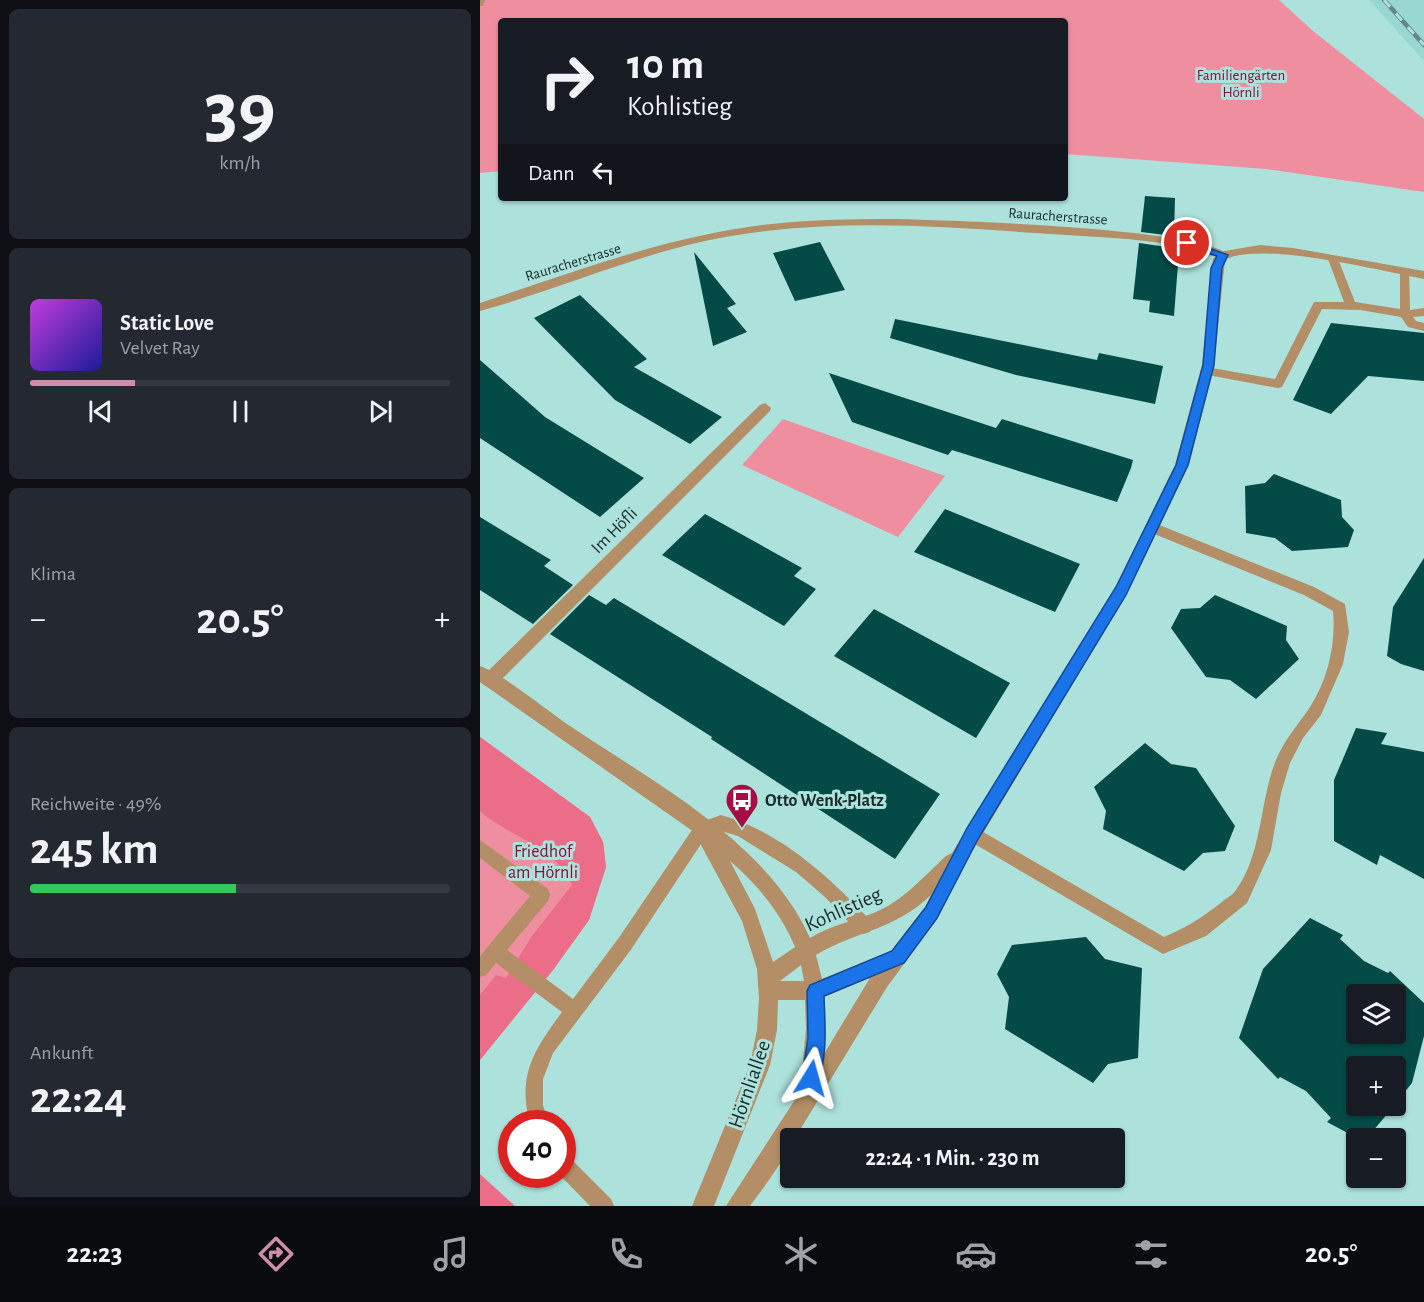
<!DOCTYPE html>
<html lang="de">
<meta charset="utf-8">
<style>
body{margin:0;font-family:"Alegreya Sans",sans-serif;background:#242831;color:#f1f3f6;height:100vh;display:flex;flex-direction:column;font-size:22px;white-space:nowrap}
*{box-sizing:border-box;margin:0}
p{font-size:20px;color:#9ea1a6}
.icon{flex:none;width:33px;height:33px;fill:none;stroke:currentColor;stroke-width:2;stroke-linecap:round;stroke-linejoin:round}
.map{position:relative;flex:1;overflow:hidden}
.side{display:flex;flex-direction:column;gap:9px;padding:9px;background:#0d0f14;width:480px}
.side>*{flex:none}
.hud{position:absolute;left:18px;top:18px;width:570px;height:183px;border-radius:6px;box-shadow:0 2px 4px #0004;background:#171b24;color:#f1f3f6;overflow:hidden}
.tools{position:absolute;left:866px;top:984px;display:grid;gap:12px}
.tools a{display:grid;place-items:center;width:60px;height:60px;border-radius:6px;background:#171b24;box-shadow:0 2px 4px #0004;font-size:30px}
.speed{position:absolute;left:18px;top:1110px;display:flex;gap:12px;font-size:30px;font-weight:700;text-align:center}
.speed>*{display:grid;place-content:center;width:78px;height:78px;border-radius:50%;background:#171b24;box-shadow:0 2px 4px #0004;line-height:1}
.speed .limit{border:9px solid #d22;background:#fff;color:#111}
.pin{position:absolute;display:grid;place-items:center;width:51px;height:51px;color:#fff;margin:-26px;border:3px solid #fff;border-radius:50%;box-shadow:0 2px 6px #0007}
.me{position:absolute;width:66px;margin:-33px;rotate:8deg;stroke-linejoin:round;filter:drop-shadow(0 0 4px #0008)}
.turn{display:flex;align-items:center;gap:21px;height:126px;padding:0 30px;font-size:27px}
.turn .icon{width:78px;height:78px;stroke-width:2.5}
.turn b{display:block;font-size:42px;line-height:51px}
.then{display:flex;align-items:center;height:57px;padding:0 30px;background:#0003;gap:12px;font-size:22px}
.big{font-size:45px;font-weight:700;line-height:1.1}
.side .tile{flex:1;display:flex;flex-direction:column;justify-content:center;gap:9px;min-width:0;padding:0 21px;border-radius:9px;background:#242831}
.side .dial{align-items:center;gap:0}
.dial b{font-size:78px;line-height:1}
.song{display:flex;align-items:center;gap:18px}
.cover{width:72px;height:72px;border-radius:9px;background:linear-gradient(135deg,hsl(290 70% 55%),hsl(240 70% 35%))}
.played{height:6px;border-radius:3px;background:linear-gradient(90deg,#cf8ca6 25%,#363941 25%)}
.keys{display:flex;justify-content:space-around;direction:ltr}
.heat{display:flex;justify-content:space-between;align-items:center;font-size:33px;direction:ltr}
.charge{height:9px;border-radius:4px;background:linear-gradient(90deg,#34c759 49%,#363941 0)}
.trip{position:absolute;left:300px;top:1128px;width:345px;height:60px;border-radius:6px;background:#171b24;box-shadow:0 2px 4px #0004;font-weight:700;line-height:60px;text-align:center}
.dock{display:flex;height:96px;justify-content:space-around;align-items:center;background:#090b0e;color:#9ea1a6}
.dock .icon{width:42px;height:42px}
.dock .selected{color:#cf8ca6}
.dock b{font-size:27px;color:#f1f3f6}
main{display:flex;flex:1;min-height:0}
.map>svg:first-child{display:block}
</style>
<main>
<section class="side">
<div class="tile dial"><b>39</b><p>km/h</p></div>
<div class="tile">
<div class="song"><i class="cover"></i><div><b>Static Love</b><p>Velvet Ray</p></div></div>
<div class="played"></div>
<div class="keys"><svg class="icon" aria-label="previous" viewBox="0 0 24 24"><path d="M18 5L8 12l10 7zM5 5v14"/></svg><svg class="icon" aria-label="pause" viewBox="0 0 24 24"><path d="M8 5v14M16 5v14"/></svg><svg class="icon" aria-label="next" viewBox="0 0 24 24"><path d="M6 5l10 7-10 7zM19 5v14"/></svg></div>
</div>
<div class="tile"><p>Klima</p>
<div class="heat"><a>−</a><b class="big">20.5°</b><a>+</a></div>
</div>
<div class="tile"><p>Reichweite · 49%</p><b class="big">245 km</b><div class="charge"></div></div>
<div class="tile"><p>Ankunft</p><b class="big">22:24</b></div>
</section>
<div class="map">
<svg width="944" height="1206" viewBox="0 0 944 1206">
<rect width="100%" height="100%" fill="#ade2dc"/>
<path fill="#99d8d2" d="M889 0H944V61Z"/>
<path fill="#ee8e9f" d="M0 0H799L833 31 944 119V192L786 169 585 154V21H21V171L0 173Z
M303 419 465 476 418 537 262 465Z
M0 737 110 817 123 842 126 867 109 920 73 970 0 1060Z"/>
<path fill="#eb6d88" d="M0 737 110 817 123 842 126 867 109 920 73 970 0 1060V995L16 975 26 978 52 936 92 885C75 845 30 838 0 811Z
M0 1174 35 1206H0Z"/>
<path fill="#044b47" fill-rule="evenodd" d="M665 196 695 198 694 236 661 232Z
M340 242 365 290 315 301 293 253Z
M659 243 694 248V264H698L694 316 669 312 670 301 653 299Z
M214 252 256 304 247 308 267 332 233 346Z
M100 295 167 359 154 367 242 417 210 444 135 400 54 318Z
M415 319 617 360 619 353 683 366 675 404 536 375 410 338Z
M851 323 944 333V381L888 376 851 414 813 400Z
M0 360 65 417 164 478 120 517 0 438Z
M349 373 516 428 522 419 653 460 651 468 637 502 472 450 468 455 372 422Z
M794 474 861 500 862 517 874 530 868 547 812 551 795 538 766 533 765 486 785 483Z
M465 509 600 564 575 612 434 552Z
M225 514 322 568 314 576 336 589 304 626 182 555Z
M0 517 71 560 64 566 93 585 53 624 0 590Z
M944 558V671L921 664 907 656 913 607Z
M109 595 126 605 134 598 460 794 415 859 231 739 232 737 70 634Z
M735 595 807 626 806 640 819 659 776 699 750 680 726 677 691 628 701 609 720 608Z
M394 609 530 683 496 738 354 656Z
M876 728 907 733 901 744 944 752V879L900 855 897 865 854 841V780Z
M665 743 691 764 716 768 755 826 745 851 723 853 704 871 623 829 626 811 614 787Z
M830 918 863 935 860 939 884 961 908 973 910 971 944 1003V1036L932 1083 915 1104V1066H876V1106H914L887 1138H877L847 1122 851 1118 826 1091 800 1077 798 1079 759 1038 783 969ZM876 994H915V1034H876Z
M606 937 625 959 662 968 658 1058 628 1064 613 1083 525 1029 529 997 517 974 532 945Z"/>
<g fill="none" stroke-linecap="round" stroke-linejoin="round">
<path fill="#b38e66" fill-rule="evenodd" d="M0 0H5L3 6H0Z
M853 256 858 259 875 302 920 309V271L921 269H929L930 310 944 308V316L933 317 936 321 944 323V331L928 327 921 317 880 310 842 309 802 387 798 388 722 374 720 371 726 367 795 379 834 302H864L848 259Z
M672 522 834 587 865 604 869 632 863 664 841 715 823 738 810 763 801 793 791 850 767 903 726 936 683 954 486 839 484 834 486 829 492 826 498 829 684 937C709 926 720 919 742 902 746 898 753 895 756 890 783 852 779 802 796 760 804 740 818 725 830 707 848 679 856 644 853 611L824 595 667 531 666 527Z
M241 815C301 832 348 876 390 920L392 926 390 932 384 934 378 932 344 896 316 872 258 836 241 831 227 835 150 951 73 1053 63 1079V1105L68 1124H50C37 1075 54 1050 82 1012L16 963 6 975 0 977V956L50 896 0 858V840L68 889 70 895 68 901 27 950 93 999 138 939 216 824Z
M82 1155 89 1157 131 1199 134 1206H110L79 1174H82Z"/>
<path fill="#b38e66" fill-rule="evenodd" d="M414 219C466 220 721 228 749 255L743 259C722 253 703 247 681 243 640 237 597 236 555 233 445 225 334 218 225 241 148 258 76 290 0 311V303C84 275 167 244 255 229 308 220 361 219 414 219Z
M285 403 291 408 290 411 16 685 10 687 4 685 2 680 4 675 280 405Z"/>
<path fill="#b38e66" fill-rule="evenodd" d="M780 245 813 248 944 271V279C902 271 778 240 745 260L734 365 709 465 648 591 487 860 457 919 407 987 315 1138H310C310 1156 281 1190 270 1206H246L320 1092 326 1029 325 1000H298L297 1030 290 1065 234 1206H212L270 1065 277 1030 279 998 277 969 262 921 214 832 0 682V666C24 675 64 708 87 724 171 781 287 841 330 938 351 925 374 921 396 912 424 900 444 876 466 856L472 853 636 587 695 465 722 365 733 259 739 252ZM250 861C277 884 301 913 315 947L293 962 275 909ZM451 895 445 907 411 951 342 979 336 955C378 930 413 931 451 895ZM321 965 324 981H300ZM390 978 344 1054V997Z"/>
<g stroke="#648985" stroke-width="4.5">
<path id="rail" d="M904 0 944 45"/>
</g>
<use href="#rail" stroke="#ade2dc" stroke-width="3" stroke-dasharray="9" stroke-linecap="butt"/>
</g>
<path fill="#1a73e8" stroke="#114b97" stroke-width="1.5" d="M707 240 748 255 742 268 734 365 708 465 646 595 498 839 457 918 424 963 344 996C345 1025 348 1057 337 1084L331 1087 324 1084 322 1078 328 1038 327 991 330 985 412 951 446 907 487 828 636 587 696 465 723 365 731 268 737 256 703 245 702 243Z"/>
<defs>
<g id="bus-pin" transform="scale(1.725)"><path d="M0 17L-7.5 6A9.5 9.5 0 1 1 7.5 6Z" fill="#a50e45" stroke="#ade2dc"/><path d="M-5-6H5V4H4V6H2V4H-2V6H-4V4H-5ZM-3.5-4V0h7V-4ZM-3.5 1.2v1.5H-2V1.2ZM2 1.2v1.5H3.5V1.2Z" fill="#fff"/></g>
</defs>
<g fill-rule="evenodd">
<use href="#bus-pin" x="262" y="800"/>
</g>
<g text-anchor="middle" stroke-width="6" stroke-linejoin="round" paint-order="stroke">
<g font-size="15" fill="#861038" stroke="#ade2dc">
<text x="761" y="80">Familiengärten<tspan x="761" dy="17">Hörnli</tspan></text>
</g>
<g font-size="15" fill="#172c2a" stroke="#ade2dc">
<text transform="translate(578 216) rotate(4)" y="5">Rauracherstrasse</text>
<text transform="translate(93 262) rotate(-17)" y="5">Rauracherstrasse</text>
</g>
<g font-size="18" fill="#172c2a" stroke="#ade2dc">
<text transform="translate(134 530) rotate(-45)" y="6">Im Höfli</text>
</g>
<g font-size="18" font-weight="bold" fill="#172c2a" stroke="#ade2dc" text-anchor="start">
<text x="285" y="806">Otto Wenk-Platz</text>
</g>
<g font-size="18" fill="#861038" stroke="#ade2dc">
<text x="63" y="857">Friedhof<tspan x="63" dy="21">am Hörnli</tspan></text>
</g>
<g font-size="21" fill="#172c2a" stroke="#ade2dc">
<text transform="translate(363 909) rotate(-24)" y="7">Kohlistieg</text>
<text transform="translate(269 1084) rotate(-71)" y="7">Hörnliallee</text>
</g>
</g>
</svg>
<div class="tools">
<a><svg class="icon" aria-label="layers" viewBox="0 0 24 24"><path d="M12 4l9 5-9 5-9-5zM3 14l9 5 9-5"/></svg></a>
<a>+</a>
<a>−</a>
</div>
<div class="speed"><div class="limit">40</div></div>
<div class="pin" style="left:707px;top:243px;background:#d93025"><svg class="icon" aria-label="arrive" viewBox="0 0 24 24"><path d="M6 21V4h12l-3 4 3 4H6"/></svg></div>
<svg class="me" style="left:331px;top:1078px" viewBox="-20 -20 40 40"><path d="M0-17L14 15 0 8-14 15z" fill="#1a73e8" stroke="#fff" stroke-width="4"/></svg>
<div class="trip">22:24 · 1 Min. · 230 m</div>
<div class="hud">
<div class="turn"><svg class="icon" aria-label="right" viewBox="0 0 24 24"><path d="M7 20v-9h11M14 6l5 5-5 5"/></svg><div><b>10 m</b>Kohlistieg</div></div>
<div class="then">Dann<svg class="icon" aria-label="left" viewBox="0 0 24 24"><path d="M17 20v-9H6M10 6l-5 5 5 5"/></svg></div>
</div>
</div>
</main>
<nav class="dock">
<b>22:23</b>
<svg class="icon selected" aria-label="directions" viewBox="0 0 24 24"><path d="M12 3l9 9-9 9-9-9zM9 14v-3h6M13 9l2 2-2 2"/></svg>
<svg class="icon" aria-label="music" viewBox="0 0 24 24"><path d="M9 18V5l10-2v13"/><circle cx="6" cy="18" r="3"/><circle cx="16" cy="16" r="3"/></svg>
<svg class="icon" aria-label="phone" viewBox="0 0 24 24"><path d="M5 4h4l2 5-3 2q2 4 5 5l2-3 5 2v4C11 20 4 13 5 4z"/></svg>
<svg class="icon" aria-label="climate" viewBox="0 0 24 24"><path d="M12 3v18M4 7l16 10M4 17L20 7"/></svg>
<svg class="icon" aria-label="car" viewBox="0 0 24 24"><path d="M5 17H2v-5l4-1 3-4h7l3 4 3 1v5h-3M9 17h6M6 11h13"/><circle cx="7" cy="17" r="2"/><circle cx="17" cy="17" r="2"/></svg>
<svg class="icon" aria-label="filters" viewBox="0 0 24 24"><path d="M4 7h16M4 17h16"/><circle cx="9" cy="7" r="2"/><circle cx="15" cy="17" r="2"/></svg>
<b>20.5°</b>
</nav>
